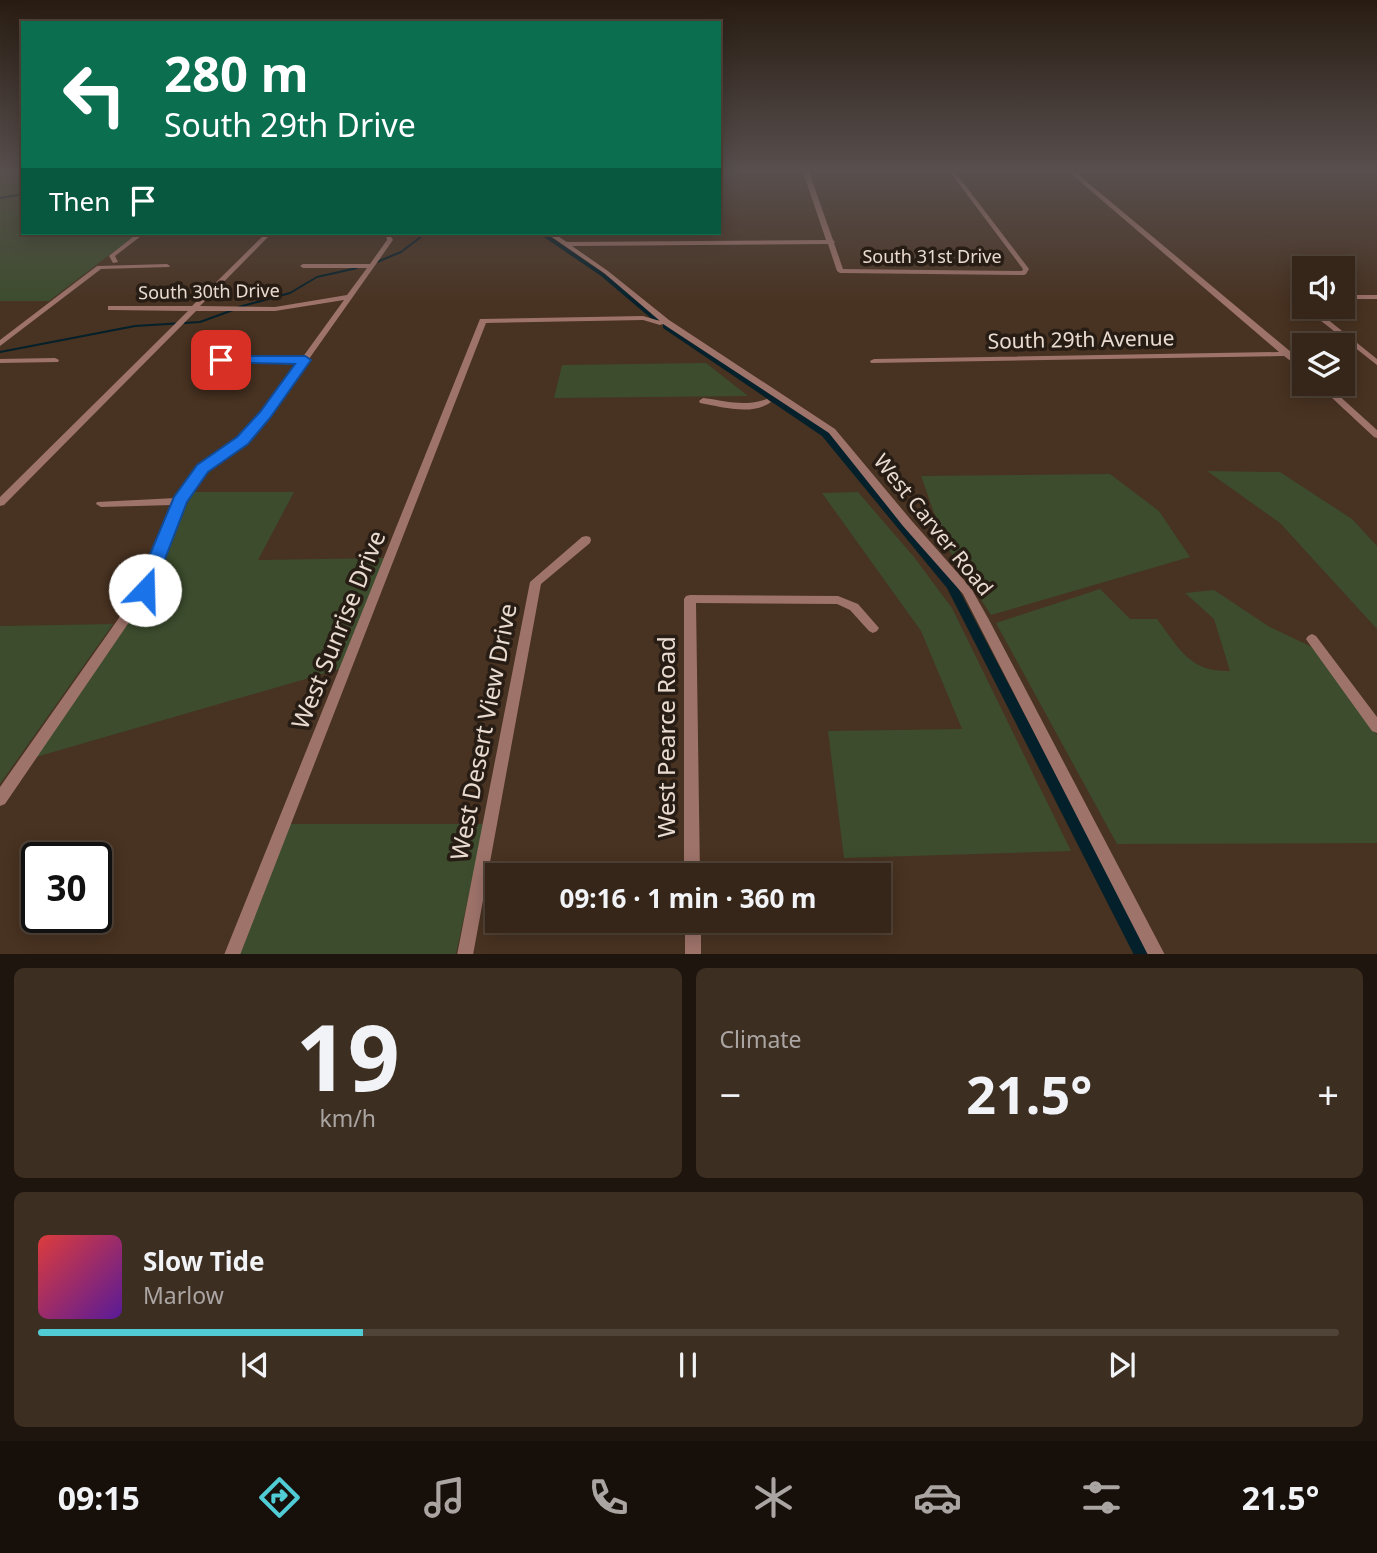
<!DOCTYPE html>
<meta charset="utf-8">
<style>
body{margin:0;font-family:"Noto Sans",sans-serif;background:#3d2e22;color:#f1f3f6;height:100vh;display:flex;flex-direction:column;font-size:26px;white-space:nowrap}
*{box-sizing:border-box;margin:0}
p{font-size:23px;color:#aaa5a2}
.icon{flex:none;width:38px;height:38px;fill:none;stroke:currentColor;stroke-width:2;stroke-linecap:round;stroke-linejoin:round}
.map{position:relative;height:954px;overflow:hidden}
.panel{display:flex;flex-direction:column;gap:14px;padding:14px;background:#1e150e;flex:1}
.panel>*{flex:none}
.top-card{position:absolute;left:21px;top:21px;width:700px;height:214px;border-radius:0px;box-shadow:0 4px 18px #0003,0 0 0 2px #504338;background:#0b6e4f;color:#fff;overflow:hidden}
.tools{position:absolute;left:1292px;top:256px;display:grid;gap:14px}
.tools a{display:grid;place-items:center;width:63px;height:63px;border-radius:0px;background:#362619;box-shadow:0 4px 18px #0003,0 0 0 2px #504338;font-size:35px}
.speed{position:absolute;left:21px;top:842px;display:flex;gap:14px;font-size:35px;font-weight:700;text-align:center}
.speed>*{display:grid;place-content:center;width:91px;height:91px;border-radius:50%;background:#362619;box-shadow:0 4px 18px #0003,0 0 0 2px #504338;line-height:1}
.speed .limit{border:4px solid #111;border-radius:10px;background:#fff;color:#111}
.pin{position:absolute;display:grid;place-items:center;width:60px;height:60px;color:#fff;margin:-30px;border-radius:14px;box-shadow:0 4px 10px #0006}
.me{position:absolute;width:77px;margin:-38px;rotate:21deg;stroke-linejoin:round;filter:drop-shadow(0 0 5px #0008)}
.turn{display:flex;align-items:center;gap:24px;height:147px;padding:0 28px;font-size:32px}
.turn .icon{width:91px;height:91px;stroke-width:2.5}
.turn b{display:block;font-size:49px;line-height:60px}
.then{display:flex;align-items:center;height:66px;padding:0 28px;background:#0003;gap:14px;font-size:26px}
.big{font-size:52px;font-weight:700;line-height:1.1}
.panel .tile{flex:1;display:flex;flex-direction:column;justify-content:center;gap:10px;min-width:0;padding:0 24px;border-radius:10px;background:#3d2e22}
.panel .dial{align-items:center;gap:0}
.dial b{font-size:91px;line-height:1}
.song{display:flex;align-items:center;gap:21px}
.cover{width:84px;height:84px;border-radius:10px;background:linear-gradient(135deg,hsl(0 70% 55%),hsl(270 70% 35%))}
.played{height:7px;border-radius:4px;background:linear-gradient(90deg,#51ccd5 25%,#504338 25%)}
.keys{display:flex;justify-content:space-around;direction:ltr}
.heat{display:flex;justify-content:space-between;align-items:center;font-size:38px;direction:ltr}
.panel .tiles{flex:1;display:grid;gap:14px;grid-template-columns:1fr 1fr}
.tile:last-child{grid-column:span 2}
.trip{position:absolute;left:485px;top:863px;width:406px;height:70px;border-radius:0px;background:#362619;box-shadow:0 4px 18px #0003,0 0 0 2px #504338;font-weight:700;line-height:70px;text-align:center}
.tabs{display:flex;height:112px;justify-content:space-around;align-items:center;background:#160f0a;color:#aaa5a2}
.tabs .icon{width:49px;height:49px}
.tabs .on{color:#51ccd5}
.tabs b{font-size:32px;color:#f1f3f6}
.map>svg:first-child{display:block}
</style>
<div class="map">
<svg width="1377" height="955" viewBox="0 0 1377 955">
<rect width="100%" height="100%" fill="#483221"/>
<path fill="#3c4c2d" d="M0 172H23V233H138L49 301H0Z
M706 363 748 396 554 398 562 365Z
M1207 471 1280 472 1352 519 1377 546V629L1280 523Z
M1110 474 1159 511 1190 557 991 615 945 544 921 476Z
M190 492H294L258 560 386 558 340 669 36 757 151 590Z
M858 492 914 557 952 608 1071 851 844 858 828 731 962 729 921 631 822 493Z
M1100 589 1130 619H1157C1179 648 1189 672 1230 671L1214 619 1185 593 1214 590 1268 626 1314 648 1377 735V843L1117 844 996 623Z
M113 624 0 784V626Z
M290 824H484L456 954 239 955Z"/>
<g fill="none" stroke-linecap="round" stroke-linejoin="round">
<path stroke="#04202a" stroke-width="2" d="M0 198 23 194
M377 262 401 252 426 233
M239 307 290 293 317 277 357 268
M0 352 135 326 200 322 233 310"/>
<path fill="#04202a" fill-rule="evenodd" d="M538 233H545L605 274 659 316V320H653L601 276Z
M663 324H669L828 432 955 582 1151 955H1134L947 588 822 436 663 328Z"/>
<path fill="#9e736a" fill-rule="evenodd" d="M803 172H809L833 240 835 242 834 243 843 269 1022 271 1023 269 950 172H955L1029 269 1026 274 1024 275 840 273 837 271 828 244 572 246 608 271 669 320 835 429 911 520 971 588 988 618 1165 955H1148L963 594 903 526 829 433 663 324 660 325 643 320 486 323 240 955H224L480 319 643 316 660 321 604 273 546 233H553L567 242 826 240Z
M1069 172H1075L1291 352 1304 365V371L1284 356 871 363 870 361 874 359 1279 352Z
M138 233H145L115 256 118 262 113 263 109 256 110 255Z
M266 233H272L200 306 275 307 347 295 367 268H303L300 266 303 264H370L387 240 386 235H390L393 240 268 417 245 442 205 471 184 502 149 593 5 804 0 806V787L140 588 173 505 101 507 96 504 97 502 176 498 199 467 239 438 262 413 299 362H221L217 360 218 358H302L344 300 275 311H196L4 505 0 506V497L188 311 111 310H108V306H192Z
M167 264 170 266 169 267 101 269 0 346V340L97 266Z
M1294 295 1304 301V306H1311L1377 359V365L1292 298 1290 297Z
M1342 295H1377V299H1342Z
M55 358 59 360 58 362 0 363V359Z
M1316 383H1325L1377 430V438L1374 437Z
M703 398C728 401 742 407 767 399L771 402C752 416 722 407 700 403L699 401Z
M586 536 590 537 591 540 590 543 541 584 473 955H457L530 582 582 537Z
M690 595 838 596 858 604 879 628 877 631 873 633 869 631 850 610 837 604 696 603 700 875H684V599L686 596Z
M1312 634 1316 636 1377 717V733L1372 731 1308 642 1306 639 1308 636Z
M685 920H701V955H685Z"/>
</g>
<linearGradient id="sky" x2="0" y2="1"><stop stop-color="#281c12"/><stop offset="0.56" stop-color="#584f4e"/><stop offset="1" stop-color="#584f4e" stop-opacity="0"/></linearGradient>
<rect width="1377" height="305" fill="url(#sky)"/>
<path fill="#1a73e8" stroke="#114b97" stroke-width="2" d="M221 356H305L311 360 270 418 248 444 208 472 187 502 151 595H138L135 590 174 497 197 465 237 437 260 412 295 364 216 362V357Z"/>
<g text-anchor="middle" stroke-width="7" stroke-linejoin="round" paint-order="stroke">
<g font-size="18" fill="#e9dbd0" stroke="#271d15">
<text x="932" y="263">South 31st Drive</text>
<text transform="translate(209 292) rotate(-1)" y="6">South 30th Drive</text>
</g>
<g font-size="21" fill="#e9dbd0" stroke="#271d15">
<text transform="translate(1081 340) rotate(-1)" y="7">South 29th Avenue</text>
<text transform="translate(933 525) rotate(51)" y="7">West Carver Road</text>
</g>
<g font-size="24" fill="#e9dbd0" stroke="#271d15">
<text transform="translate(339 630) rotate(-68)" y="8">West Sunrise Drive</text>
<text transform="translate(484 732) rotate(-79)" y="8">West Desert View Drive</text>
<text transform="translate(667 737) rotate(-90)" y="8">West Pearce Road</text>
</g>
</g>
</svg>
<div class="tools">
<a><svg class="icon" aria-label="sound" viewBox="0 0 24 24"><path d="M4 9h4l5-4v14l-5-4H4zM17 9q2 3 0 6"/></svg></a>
<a><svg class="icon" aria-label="layers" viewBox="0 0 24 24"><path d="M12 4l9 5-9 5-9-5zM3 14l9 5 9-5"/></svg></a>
</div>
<div class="speed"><div class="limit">30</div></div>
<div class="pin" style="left:221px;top:360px;background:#d93025"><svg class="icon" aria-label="arrive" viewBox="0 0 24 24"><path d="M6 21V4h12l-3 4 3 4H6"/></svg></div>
<svg class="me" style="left:145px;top:590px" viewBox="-20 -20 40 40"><circle r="19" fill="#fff"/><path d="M0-13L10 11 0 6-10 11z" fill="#1a73e8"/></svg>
<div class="trip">09:16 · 1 min · 360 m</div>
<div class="top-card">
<div class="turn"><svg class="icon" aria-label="left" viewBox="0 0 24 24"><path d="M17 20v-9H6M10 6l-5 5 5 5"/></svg><div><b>280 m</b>South 29th Drive</div></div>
<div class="then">Then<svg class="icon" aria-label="arrive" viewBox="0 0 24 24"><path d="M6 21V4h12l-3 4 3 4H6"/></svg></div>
</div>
</div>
<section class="panel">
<div class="tiles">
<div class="tile dial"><b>19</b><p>km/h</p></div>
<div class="tile"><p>Climate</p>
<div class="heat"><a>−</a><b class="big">21.5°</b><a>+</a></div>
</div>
<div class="tile">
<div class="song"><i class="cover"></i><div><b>Slow Tide</b><p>Marlow</p></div></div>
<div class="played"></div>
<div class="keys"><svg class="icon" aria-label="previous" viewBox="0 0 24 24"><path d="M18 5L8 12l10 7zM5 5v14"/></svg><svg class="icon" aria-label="pause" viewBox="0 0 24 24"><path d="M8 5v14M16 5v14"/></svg><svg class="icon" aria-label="next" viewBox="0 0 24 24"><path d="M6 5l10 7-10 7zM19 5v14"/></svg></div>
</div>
</div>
</section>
<nav class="tabs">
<b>09:15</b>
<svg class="icon on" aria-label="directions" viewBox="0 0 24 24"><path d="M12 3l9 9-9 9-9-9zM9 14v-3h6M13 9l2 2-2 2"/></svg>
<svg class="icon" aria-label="music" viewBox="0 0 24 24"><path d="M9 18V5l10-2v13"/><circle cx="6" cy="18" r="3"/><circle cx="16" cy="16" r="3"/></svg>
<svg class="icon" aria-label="phone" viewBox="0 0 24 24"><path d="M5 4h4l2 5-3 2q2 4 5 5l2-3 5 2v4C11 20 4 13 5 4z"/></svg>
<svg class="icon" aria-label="climate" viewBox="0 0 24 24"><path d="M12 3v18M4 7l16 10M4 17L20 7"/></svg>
<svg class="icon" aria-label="car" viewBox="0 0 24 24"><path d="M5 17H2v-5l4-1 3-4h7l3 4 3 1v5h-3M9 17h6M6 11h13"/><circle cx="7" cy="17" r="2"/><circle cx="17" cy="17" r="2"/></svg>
<svg class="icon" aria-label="filters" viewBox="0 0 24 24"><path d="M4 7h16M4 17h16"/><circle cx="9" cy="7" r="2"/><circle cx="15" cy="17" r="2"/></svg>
<b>21.5°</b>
</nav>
